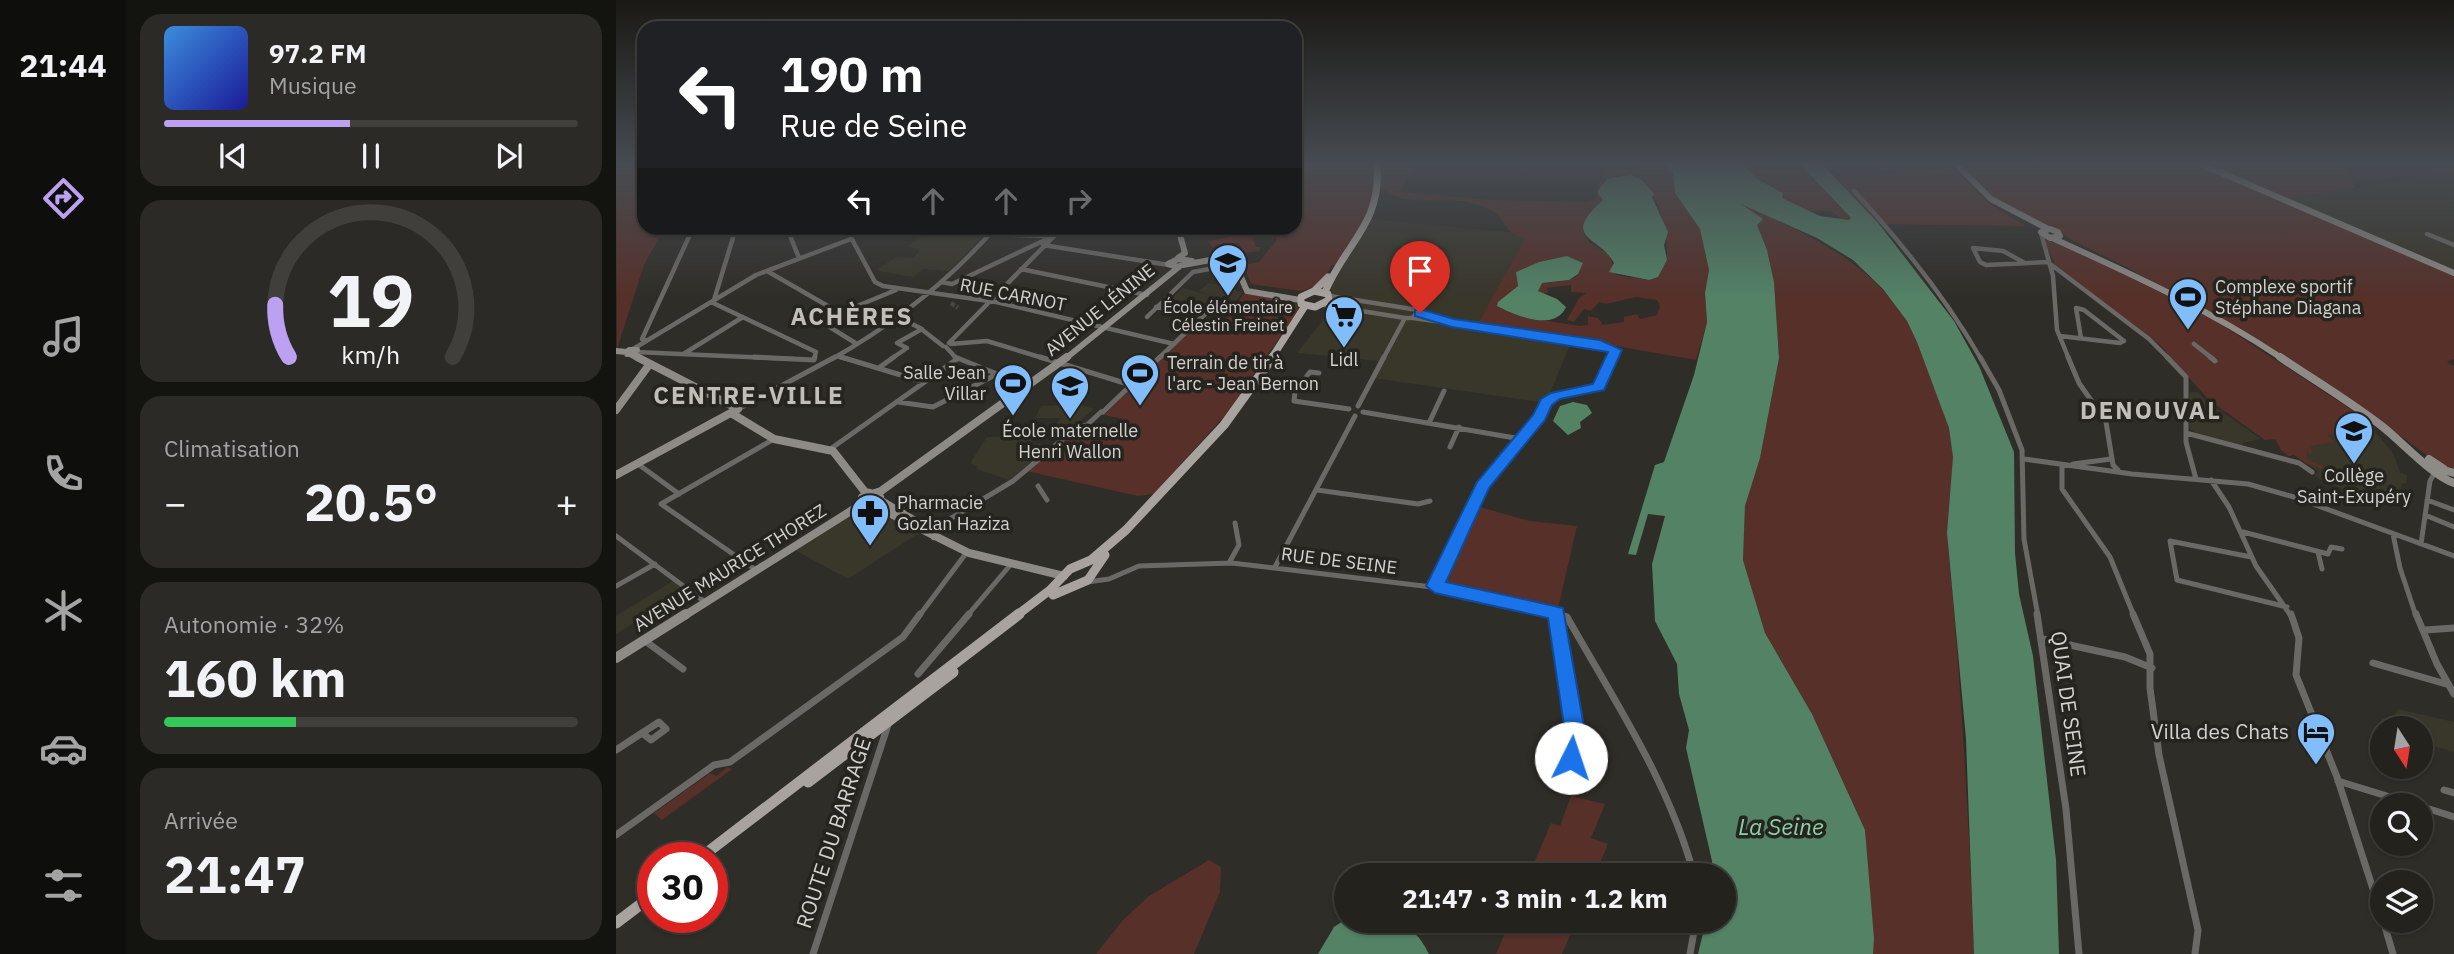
<!DOCTYPE html>
<html lang="fr">
<meta charset="utf-8">
<style>
body{margin:0;font-family:"IBM Plex Sans",sans-serif;background:#2b2a26;color:#f1f3f6;height:100vh;display:flex;flex-direction:column;font-size:26px;white-space:nowrap}
*{box-sizing:border-box;margin:0}
p{font-size:23px;color:#a3a4a4}
.icon{flex:none;width:38px;height:38px;fill:none;stroke:currentColor;stroke-width:2;stroke-linecap:round;stroke-linejoin:round}
.map{position:relative;flex:1;overflow:hidden}
.drawer{display:flex;flex-direction:column;gap:14px;padding:14px;background:#131310;width:490px}
.drawer>*{flex:none}
.guide{position:absolute;left:21px;top:21px;width:665px;height:214px;border-radius:21px;box-shadow:0 2px 5px #0004,0 0 0 2px #403f3b;background:#202124;color:#fff;overflow:hidden}
.needle{width:46px;rotate:168deg}
.fabs{position:absolute;left:1754px;top:716px;display:grid;gap:14px}
.fabs a{display:grid;place-items:center;width:63px;height:63px;border-radius:50%;background:#23221d;box-shadow:0 2px 5px #0004,0 0 0 2px #403f3b;font-size:35px}
.speed{position:absolute;left:21px;top:842px;display:flex;gap:14px;font-size:35px;font-weight:700;text-align:center}
.speed>*{display:grid;place-content:center;width:91px;height:91px;border-radius:50%;background:#23221d;box-shadow:0 2px 5px #0004,0 0 0 2px #403f3b;line-height:1}
.speed .limit{border:10px solid #d22;background:#fff;color:#111}
.pin{position:absolute;display:grid;place-items:center;width:60px;height:60px;color:#fff;margin:-72px -30px;border-radius:50% 50% 50% 0;rotate:-45deg;box-shadow:0 0 7px #0007}
.pin .icon{rotate:45deg}
.me{position:absolute;width:77px;margin:-38px;rotate:4deg;stroke-linejoin:round;filter:drop-shadow(0 0 5px #0008)}
.turn{display:flex;align-items:center;gap:24px;height:147px;padding:0 28px;font-size:32px}
.turn .icon{width:91px;height:91px;stroke-width:2.5}
.turn b{display:block;font-size:49px;line-height:60px}
.lanes{display:flex;align-items:center;height:66px;padding:0 28px;background:#0003;justify-content:center;gap:35px;direction:ltr}
.lanes .off{opacity:.35}
.big{font-size:52px;font-weight:700;line-height:1.1}
.drawer .tile{flex:1;display:flex;flex-direction:column;justify-content:center;gap:10px;min-width:0;padding:0 24px;border-radius:21px;background:#2b2a26}
.drawer .dial{align-items:center;gap:0}
.dial svg{height:182px;overflow:visible;fill:none;stroke:#403f3b;stroke-width:7;stroke-linecap:round;text-anchor:middle}
.dial text{fill:#f1f3f6;stroke:none}
.song{display:flex;align-items:center;gap:21px}
.cover{width:84px;height:84px;border-radius:10px;background:linear-gradient(135deg,hsl(210 70% 55%),hsl(240 70% 35%))}
.played{height:7px;border-radius:4px;background:linear-gradient(90deg,#bca0f2 45%,#403f3b 45%)}
.keys{display:flex;justify-content:space-around;direction:ltr}
.heat{display:flex;justify-content:space-between;align-items:center;font-size:38px;direction:ltr}
.charge{height:10px;border-radius:5px;background:linear-gradient(90deg,#34c759 32%,#403f3b 0)}
.trip{position:absolute;left:718px;top:863px;width:402px;height:70px;border-radius:35px;background:#23221d;box-shadow:0 2px 5px #0004,0 0 0 2px #403f3b;font-weight:700;line-height:70px;text-align:center}
main{display:flex;flex:1;min-height:0}
.tabs{display:flex;flex-direction:column;width:126px;justify-content:space-around;align-items:center;background:#0e0e0c;color:#a3a4a4}
.tabs .icon{width:49px;height:49px}
.tabs .on{color:#bca0f2}
.tabs b{font-size:32px;color:#f1f3f6}
.map>svg:first-child{display:block}
</style>
<main>
<nav class="tabs">
<b>21:44</b>
<svg class="icon on" aria-label="directions" viewBox="0 0 24 24"><path d="M12 3l9 9-9 9-9-9zM9 14v-3h6M13 9l2 2-2 2"/></svg>
<svg class="icon" aria-label="music" viewBox="0 0 24 24"><path d="M9 18V5l10-2v13"/><circle cx="6" cy="18" r="3"/><circle cx="16" cy="16" r="3"/></svg>
<svg class="icon" aria-label="phone" viewBox="0 0 24 24"><path d="M5 4h4l2 5-3 2q2 4 5 5l2-3 5 2v4C11 20 4 13 5 4z"/></svg>
<svg class="icon" aria-label="climate" viewBox="0 0 24 24"><path d="M12 3v18M4 7l16 10M4 17L20 7"/></svg>
<svg class="icon" aria-label="car" viewBox="0 0 24 24"><path d="M5 17H2v-5l4-1 3-4h7l3 4 3 1v5h-3M9 17h6M6 11h13"/><circle cx="7" cy="17" r="2"/><circle cx="17" cy="17" r="2"/></svg>
<svg class="icon" aria-label="filters" viewBox="0 0 24 24"><path d="M4 7h16M4 17h16"/><circle cx="9" cy="7" r="2"/><circle cx="15" cy="17" r="2"/></svg>
</nav>
<section class="drawer">
<div class="tile">
<div class="song"><i class="cover"></i><div><b>97.2 FM</b><p>Musique</p></div></div>
<div class="played"></div>
<div class="keys"><svg class="icon" aria-label="previous" viewBox="0 0 24 24"><path d="M18 5L8 12l10 7zM5 5v14"/></svg><svg class="icon" aria-label="pause" viewBox="0 0 24 24"><path d="M8 5v14M16 5v14"/></svg><svg class="icon" aria-label="next" viewBox="0 0 24 24"><path d="M6 5l10 7-10 7zM19 5v14"/></svg></div>
</div>
<div class="tile dial"><svg viewBox="0 0 100 80">
<path d="M14 69A42 42 0 1 1 86 69"/>
<path d="M14 69A42 42 0 0 1 8 46" stroke="#bca0f2"/>
<text x="50" y="56" font-size="32" font-weight="700">19</text>
<text x="50" y="72" font-size="11">km/h</text>
</svg></div>
<div class="tile"><p>Climatisation</p>
<div class="heat"><a>−</a><b class="big">20.5°</b><a>+</a></div>
</div>
<div class="tile"><p>Autonomie · 32%</p><b class="big">160 km</b><div class="charge"></div></div>
<div class="tile"><p>Arrivée</p><b class="big">21:47</b></div>
</section>
<div class="map">
<svg width="1838" height="954" viewBox="0 0 1838 954">
<rect width="100%" height="100%" fill="#2f2d27"/>
<path fill="#39362a" d="M1838 171V275L1671 199 1741 188Z
M753 219 912 234 865 322 957 338 930 403 757 378 762 361 681 353 720 303 713 300 709 292Z
M302 228H305L367 236 333 271 307 269 297 277 264 271 262 269 280 257 296 258 303 252V249L291 247 310 234 296 231Z
M592 283 616 286V289L627 292 612 313 549 305 567 288 593 295 583 291Z
M1582 392 1589 400 1645 439 1627 443V446L1579 433 1573 428V393Z
M449 399 478 409 442 439H432L444 418H419L425 406 445 405Z
M1753 425 1777 453 1784 472 1791 475 1790 484 1786 483 1785 488 1789 490 1787 501 1776 497 1774 505 1710 483 1697 474 1703 472 1678 455 1672 456 1665 450 1659 439Z
M371 437H418L414 444H427L418 460 393 480 360 469 362 466 354 463Z
M245 505 311 528 232 579 175 548Z
M57 581 69 591 0 634V616Z
M1782 709 1838 722V752L1804 742V728H1790L1787 722 1776 720Z"/>
<path fill="#563029" fill-rule="evenodd" d="M0 164H28V228H48L28 265 1 349Z
M679 164H798L783 192 874 200 970 202 979 200 987 171 1022 169 1019 164H1049L1057 174 1059 193 1084 229 1093 270 1089 293 1091 322 1080 360 863 322 909 239C896 236 892 229 885 219 879 209 862 205 851 202 826 197 784 208 765 187 757 216 742 240 724 265H716L704 285 685 291 635 284 628 265 643 262 661 240 656 229 644 228H679ZM1014 175C1043 187 1052 228 1051 257 1051 263 1044 270 1042 277L1032 280 1000 275 994 256C989 250 981 248 975 243 959 228 975 211 987 200L981 192 995 176ZM951 256 967 263 960 277 950 281 925 283 922 291 925 294 933 292 930 288 955 285V292L971 293 963 298 951 320 958 322 968 309 975 311 983 302 990 304 1020 297 1041 300 1044 306 1041 315 1024 319 1021 314 1008 317V322L987 325 982 318 972 316V325L964 326 908 317 883 307 902 286 901 272 923 262Z
M1127 164H1133L1137 169 1184 170 1179 164H1184L1235 219H1225L1215 211H1193L1165 198 1167 193 1141 179Z
M1343 164H1585L1838 274V359L1831 362 1838 366V471L1821 463C1705 375 1584 302 1452 238 1439 224 1411 220 1393 208 1374 196 1359 181 1343 164Z
M1589 164H1721L1734 174 1739 188 1671 199Z
M1336 168 1378 207 1410 226 1263 224 1220 179Z
M1123 204 1131 205C1192 236 1253 260 1291 321 1307 348 1338 426 1337 456 1337 486 1330 516 1332 546 1345 683 1353 817 1358 954H1257L1249 830 1196 714 1149 633 1127 560 1129 506 1144 458 1163 358 1158 282 1151 250 1141 225Z
M645 231 649 234 636 238 640 247H645L643 251 627 253 623 243H606L610 254 604 253 605 245 600 244 597 248 592 241Z
M1431 240 1489 263 1597 319 1742 414 1753 425 1722 429 1726 433 1711 435 1719 442 1695 446 1696 455 1691 453 1690 459 1744 481 1691 464 1678 455 1672 456 1665 450 1659 439 1649 440 1593 400 1543 344 1440 266 1429 243Z
M628 293 678 302 684 310 632 382 638 383 538 494 522 496 410 471 422 461 428 460 461 428 471 425 494 433 507 419 488 415 582 323 614 327 610 333 622 335 629 326 609 321Z
M857 505 914 521 961 526 941 613 819 586Z
M111 767 116 769 46 820 38 813 94 773 100 776Z
M955 796 989 804 975 838 992 844 979 875H913L935 823 944 826Z
M593 860 605 867 604 892 578 954H480L507 920 533 896Z
M894 921V920L960 921 946 954H880Z"/>
<path fill="#538265" d="M1049 164H1127L1141 179 1167 193 1166 198 1204 216 1233 220 1235 218 1184 164H1206L1263 224 1338 321 1363 366 1398 452 1399 553 1403 594 1417 656 1440 860 1443 954H1358L1350 739 1331 533 1337 457 1333 428 1301 342 1291 321 1267 289 1237 260 1201 238 1125 204 1147 219 1141 225 1151 250 1158 282 1163 358 1144 458 1129 506 1127 560 1149 633 1196 714 1249 830 1258 938 1257 954H1082L1090 921 1108 920V875H1095L1096 861 1070 748 1073 730 1063 694 1061 664 1039 621 1036 564 1049 516 1032 514 1020 555 1012 554 1039 465 1048 462 1078 375 1091 322 1089 293 1093 270 1084 229 1059 193 1057 174Z
M1014 175 1026 180 1038 194 1036 197 1052 232 1048 245 1051 260 1042 277 1033 280 993 272 998 263C984 236 943 239 987 200L981 192 991 179Z
M951 256 967 263 962 274 953 280 926 283 922 291 941 299 950 307C939 332 900 316 881 306L882 302 902 286 900 272 923 262Z
M957 402 971 405 976 413 964 422 965 428 952 435 937 421 944 406Z
M730 919C765 927 793 911 813 954H702L718 927Z"/>
<g fill="none" stroke-linecap="round" stroke-linejoin="round">
<path stroke="#484640" stroke-width="4.5" stroke-dasharray="4.5 2" stroke-linecap="butt" d="M335 303 342 308"/>
<path stroke="#6b6966" stroke-width="4.5" d="M1238 191C1286 243 1330 298 1365 359
M171 228 183 258
M230 228 259 282 267 286 380 302 558 344
M1425 233 1437 276 1441 330 1453 359
M374 234 433 236
M1811 234 1838 245
M427 245 553 265
M1407 262 1387 251 1357 248 1364 262 1370 265 1433 262
M1433 263 1533 339 1553 359
M405 269 531 295
M151 271 224 313
M325 282 336 284 431 239
M98 300 120 228
M95 302 200 352 198 359
M708 305 789 318H797L802 310 714 296
M540 307 589 314 542 359
M801 312 830 321
M264 313 283 319
M531 317 577 272 620 264
M284 318 304 328 327 346
M797 318 984 344 999 350 995 359
M1444 336 1504 343 1508 341 1468 310 1460 308 1465 338
M29 340 26 339 77 228
M333 343 446 228
M241 344 212 326V322L224 313 280 290
M335 344 371 341 430 359
M1578 344 1597 359
M330 347 341 359
M17 349 140 275 235 239
M20 352 177 359
M69 353 127 317
M221 356 231 359
M216 359C278 324 332 282 379 228
M275 359 291 348 281 343 306 329
M767 359 789 318"/>
<path stroke="#6b6966" stroke-width="5" d="M138 357 198 360
M225 357 308 382
M424 357 515 385
M1364 357 1383 390 1406 450 1408 539 1422 616
M1452 357 1463 383 1490 422 1497 465 1502 470
M1551 357 1570 377V442L1580 479
M1594 357 1599 361
M198 360 199 357
M264 367 278 357
M703 373 694 372 679 392 678 401 733 409
M282 402 317 407 381 374 339 357
M742 406 768 357
M122 409 219 357
M487 412 544 357
M747 412 905 439
M813 423 828 391
M1570 433 1683 463 1696 472
M834 447 843 427
M213 450 341 359
M1408 459 1516 474 1632 484 1678 497 1838 556
M22 464 63 494
M1457 464 1495 459
M1446 465V489L1494 557 1518 616
M1595 480 1613 507 1640 566 1675 616
M422 486 431 500
M701 490 802 504 814 501
M1811 500 1838 510
M1809 515 1838 527
M314 531 397 481 460 428 471 425 485 412
M1627 532 1712 554 1715 547 1726 549
M1777 534 1784 568 1800 616
M0 536 89 602
M1805 544 1814 481 1818 474
M1702 552 1706 569
M1635 557 1554 541 1561 580 1671 607
M613 563 623 545 619 523
M659 567 739 416
M140 570 45 504 158 439
M471 582 493 579 523 566 616 563 849 591 946 616
M0 586 39 564
M819 586 866 486 924 417 930 403 940 396 983 387 996 357
M941 613V616
M303 616 351 552
M351 616 396 563"/>
<path stroke="#6b6966" stroke-width="7" d="M939 614 951 617C998 700 1053 782 1078 875
M941 614 959 732 948 778
M1421 614 1450 809 1463 954
M1517 614 1534 654V688L1543 755 1582 930 1579 954
M1675 614 1683 638 1680 675 1721 777 1766 917
M1800 614 1821 664 1838 694
M1809 630 1838 628
M1426 639 1509 657 1536 668
M28 640 67 669
M1757 663 1830 684
M302 674 353 614
M43 722 50 729 35 740 26 733Z
M0 750 26 733
M1722 781 1800 805
M1828 790 1838 793
M1804 806 1838 817
M0 835 98 765 114 762 287 637 304 614
M1767 920 1777 954
M197 954 272 725
M1074 954 1080 920"/>
<path stroke="#8e8a86" stroke-width="6" d="M1340 164 1375 199 1432 229
M1585 164 1838 273
M562 228 569 253 562 258
M1434 229 1442 232 1444 236 1434 238 1425 232Z
M1436 238C1516 274 1594 310 1667 359
M567 265 616 256 631 291 684 300
M563 267 552 264 562 259 576 261
M13 350H21L11 354Z
M0 351 11 352
M14 354 24 359
M449 359 564 266"/>
<path stroke="#8e8a86" stroke-width="8" d="M21 357 122 409
M1664 357C1698 380 1735 402 1767 427 1787 443 1817 476 1838 483
M0 410 33 365
M115 413 158 439 217 451 249 492 254 493
M1813 459 1828 469
M1823 469 1838 473
M0 475 122 409
M262 499 311 528 318 536
M255 504 353 553 448 576
M245 505 246 497 265 491 451 357
M68 616 241 507 256 504 264 497 261 493"/>
<path stroke="#8e8a86" stroke-width="10" d="M0 658 70 614"/>
<path stroke="#a9a39f" stroke-width="7" d="M698 291 712 277
M698 291 712 294 713 300 699 307 685 304V297Z
M709 292C730 242 766 224 761 164
M655 359 689 306"/>
<path stroke="#a9a39f" stroke-width="9" d="M437 595 472 580 489 555
M400 616 434 590 454 569 475 560 510 530 608 425 657 357"/>
<path stroke="#a9a39f" stroke-width="11" d="M192 782 337 672
M84 858 403 614
M0 923 37 895"/>
</g>
<linearGradient id="sky" x2="0" y2="1"><stop stop-color="#1a1915"/><stop offset="0.55" stop-color="#474c52"/><stop offset="1" stop-color="#474c52" stop-opacity="0"/></linearGradient>
<rect width="1838" height="298" fill="url(#sky)"/>
<path fill="#1a73e8" stroke="#114b97" stroke-width="2" d="M804 309 838 319 984 340 1006 350 988 390 944 399 936 405 929 420 873 488 830 582 947 608 969 732 963 765 955 767 948 765 945 758 949 732 932 618 819 593 810 586 861 482 917 415 925 399 935 393 977 384 992 352 836 327 799 316V310Z"/>
<defs>
<g id="school-pin" transform="scale(2.0125)"><path d="M0 17L-7.5 6A9.5 9.5 0 1 1 7.5 6Z" fill="#80bdfa" stroke="#25241e"/><path d="M0-5L7-2L0 1L-7-2ZM-4 1L0 2.5L4 1V4Q0 6-4 4Z" fill="#111"/></g>
<g id="stadium-pin" transform="scale(2.0125)"><path d="M0 17L-7.5 6A9.5 9.5 0 1 1 7.5 6Z" fill="#80bdfa" stroke="#25241e"/><path d="M0-5a6.5 5 0 1 0 0 10a6.5 5 0 1 0 0-10ZM-3.5-1.8h7v3.6h-7Z" fill="#111"/></g>
<g id="supermarket-pin" transform="scale(2.0125)"><path d="M0 17L-7.5 6A9.5 9.5 0 1 1 7.5 6Z" fill="#80bdfa" stroke="#25241e"/><path d="M-6-5.5h2.5l.6 2H6L4.5 2H-2.5L-4.4-4H-6ZM-1.5 3.2a1.3 1.3 0 1 0 .1 0ZM3 3.2a1.3 1.3 0 1 0 .1 0Z" fill="#111"/></g>
<g id="pharmacy-pin" transform="scale(2.0125)"><path d="M0 17L-7.5 6A9.5 9.5 0 1 1 7.5 6Z" fill="#80bdfa" stroke="#25241e"/><path d="M-2-6h4v4h4v4h-4v4h-4v-4h-4v-4h4Z" fill="#111"/></g>
<g id="hotel-pin" transform="scale(2.0125)"><path d="M0 17L-7.5 6A9.5 9.5 0 1 1 7.5 6Z" fill="#80bdfa" stroke="#25241e"/><path d="M-6-4.5h1.5V1H6V5H4.5V3h-9V5H-6ZM-4 0a1.8 1.8 0 1 1 3.6 0ZM.5 0V-2.5h3Q6-2.5 6 0Z" fill="#111"/></g>
</defs>
<g fill-rule="evenodd">
<use href="#school-pin" x="612" y="263"/>
<use href="#stadium-pin" x="1572" y="297"/>
<use href="#supermarket-pin" x="728" y="315"/>
<use href="#stadium-pin" x="524" y="373"/>
<use href="#stadium-pin" x="397" y="383"/>
<use href="#school-pin" x="454" y="386"/>
<use href="#school-pin" x="1738" y="431"/>
<use href="#pharmacy-pin" x="254" y="513"/>
<use href="#hotel-pin" x="1700" y="732"/>
</g>
<g text-anchor="middle" stroke-width="7" stroke-linejoin="round" paint-order="stroke">
<g font-size="16" fill="#d4d2cf" stroke="#25241e">
<text x="612" y="313">École élémentaire<tspan x="612" dy="18">Célestin Freinet</tspan></text>
</g>
<g font-size="18" fill="#d4d2cf" stroke="#25241e" text-anchor="start">
<text x="1599" y="293">Complexe sportif<tspan x="1599" dy="21">Stéphane Diagana</tspan></text>
<text x="728" y="366" text-anchor="middle">Lidl</text>
<text x="551" y="369">Terrain de tir à<tspan x="551" dy="21">l'arc - Jean Bernon</tspan></text>
<text x="370" y="379" text-anchor="end">Salle Jean<tspan x="370" dy="21">Villar</tspan></text>
<text x="454" y="437" text-anchor="middle">École maternelle<tspan x="454" dy="21">Henri Wallon</tspan></text>
<text x="1738" y="482" text-anchor="middle">Collège<tspan x="1738" dy="21">Saint-Exupéry</tspan></text>
<text x="281" y="509">Pharmacie<tspan x="281" dy="21">Gozlan Haziza</tspan></text>
</g>
<g font-size="18" fill="#d4d2cf" stroke="#25241e">
<text transform="translate(397 295) rotate(11)" y="6">RUE CARNOT</text>
<text transform="translate(484 310) rotate(-39)" y="6">AVENUE LÉNINE</text>
<text transform="translate(723 561) rotate(7)" y="6">RUE DE SEINE</text>
<text transform="translate(114 568) rotate(-32)" y="6">AVENUE MAURICE THOREZ</text>
</g>
<g font-size="21" fill="#d4d2cf" stroke="#25241e">
<text transform="translate(1452 704) rotate(82)" y="7">QUAI DE SEINE</text>
<text transform="translate(218 833) rotate(-72)" y="7">ROUTE DU BARRAGE</text>
</g>
<g font-size="21" fill="#d4d2cf" stroke="#25241e" text-anchor="end">
<text x="1673" y="739">Villa des Chats</text>
</g>
<g font-size="23" font-style="italic" fill="#89d3a5" stroke="#25241e">
<text x="1165" y="835">La Seine</text>
</g>
<g font-size="24" font-weight="bold" letter-spacing="2" fill="#c0beb6" stroke="#25241e">
<text x="236" y="325">ACHÈRES</text>
<text x="133" y="404">CENTRE-VILLE</text>
<text x="1535" y="419">DENOUVAL</text>
</g>
</g>
</svg>
<div class="fabs">
<a><svg class="needle" viewBox="-14 -14 28 28"><path d="M0-13l5 13h-10z" fill="#e53935"/><path d="M0 13l5-13h-10z" fill="#a3a4a4"/></svg></a>
<a><svg class="icon" aria-label="search" viewBox="0 0 24 24"><circle cx="10" cy="10" r="6"/><path d="M15 15l6 6"/></svg></a>
<a><svg class="icon" aria-label="layers" viewBox="0 0 24 24"><path d="M12 4l9 5-9 5-9-5zM3 14l9 5 9-5"/></svg></a>
</div>
<div class="speed"><div class="limit">30</div></div>
<div class="pin" style="left:804px;top:313px;background:#d93025"><svg class="icon" aria-label="arrive" viewBox="0 0 24 24"><path d="M6 21V4h12l-3 4 3 4H6"/></svg></div>
<svg class="me" style="left:955px;top:758px" viewBox="-20 -20 40 40"><circle r="19" fill="#fff"/><path d="M0-13L10 11 0 6-10 11z" fill="#1a73e8"/></svg>
<div class="trip">21:47 · 3 min · 1.2 km</div>
<div class="guide">
<div class="turn"><svg class="icon" aria-label="left" viewBox="0 0 24 24"><path d="M17 20v-9H6M10 6l-5 5 5 5"/></svg><div><b>190 m</b>Rue de Seine</div></div>
<div class="lanes"><svg class="icon" aria-label="left" viewBox="0 0 24 24"><path d="M17 20v-9H6M10 6l-5 5 5 5"/></svg><svg class="icon off" aria-label="ahead" viewBox="0 0 24 24"><path d="M12 20V5M6 11l6-6 6 6"/></svg><svg class="icon off" aria-label="ahead" viewBox="0 0 24 24"><path d="M12 20V5M6 11l6-6 6 6"/></svg><svg class="icon off" aria-label="right" viewBox="0 0 24 24"><path d="M7 20v-9h11M14 6l5 5-5 5"/></svg></div>
</div>
</div>
</main>
